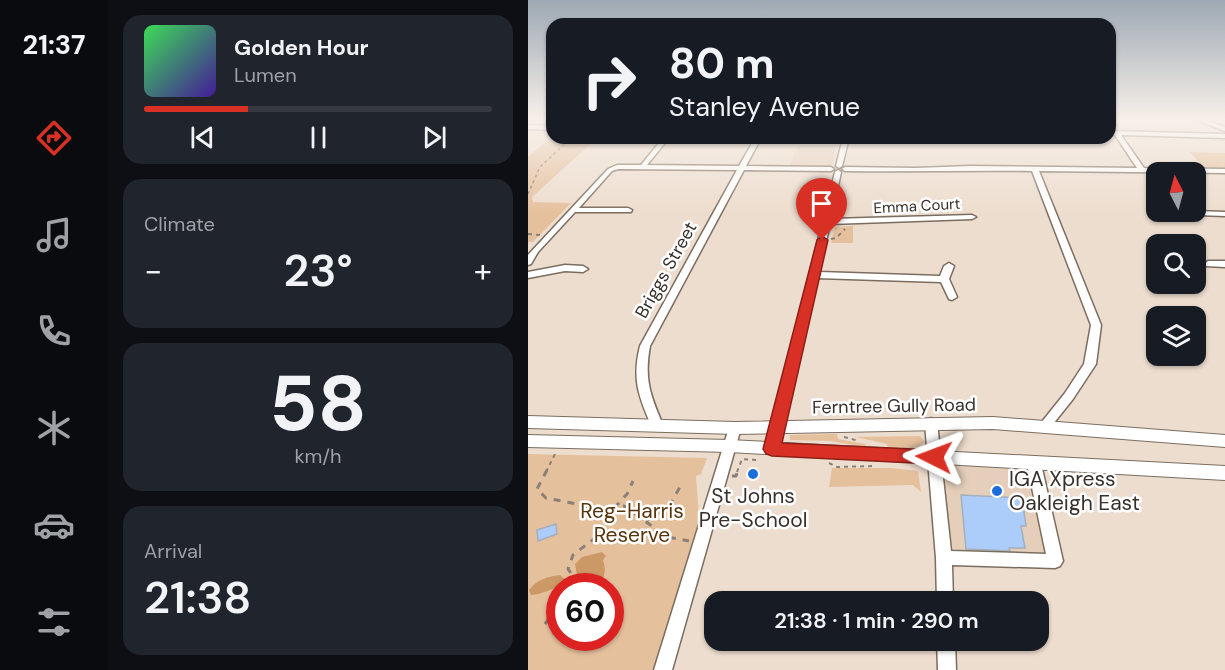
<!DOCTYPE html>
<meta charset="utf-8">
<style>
body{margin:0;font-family:"DM Sans",sans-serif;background:#20242c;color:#f1f3f6;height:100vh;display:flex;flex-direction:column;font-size:22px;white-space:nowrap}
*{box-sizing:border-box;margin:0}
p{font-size:20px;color:#9ea1a6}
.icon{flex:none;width:33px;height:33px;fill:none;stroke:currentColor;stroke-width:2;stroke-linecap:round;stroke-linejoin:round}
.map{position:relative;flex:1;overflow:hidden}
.sheet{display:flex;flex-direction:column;gap:15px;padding:15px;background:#0d0f14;width:420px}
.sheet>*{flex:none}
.banner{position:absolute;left:18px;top:18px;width:570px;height:126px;border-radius:18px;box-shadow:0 2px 4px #0004;background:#171b24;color:#f1f3f6;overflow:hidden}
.needle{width:39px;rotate:354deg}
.buttons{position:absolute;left:618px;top:162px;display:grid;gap:12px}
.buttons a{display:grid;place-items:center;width:60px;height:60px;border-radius:12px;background:#171b24;box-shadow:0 2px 4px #0004;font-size:30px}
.speed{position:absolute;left:18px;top:573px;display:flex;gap:12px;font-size:30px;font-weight:700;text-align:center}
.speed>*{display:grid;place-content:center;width:78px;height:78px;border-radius:50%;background:#171b24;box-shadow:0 2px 4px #0004;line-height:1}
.speed .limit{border:9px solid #d22;background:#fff;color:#111}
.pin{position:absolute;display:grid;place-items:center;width:51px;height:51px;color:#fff;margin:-62px -26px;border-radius:50% 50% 50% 0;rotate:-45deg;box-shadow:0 0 6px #0007}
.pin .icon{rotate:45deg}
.me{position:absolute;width:66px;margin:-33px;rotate:273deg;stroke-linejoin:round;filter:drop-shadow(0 0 4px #0008)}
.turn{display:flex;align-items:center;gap:21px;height:126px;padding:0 24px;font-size:27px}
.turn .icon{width:78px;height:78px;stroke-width:2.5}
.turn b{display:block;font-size:42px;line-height:51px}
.big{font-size:45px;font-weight:600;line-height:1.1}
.sheet .tile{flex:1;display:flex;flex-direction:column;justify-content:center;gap:9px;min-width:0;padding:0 21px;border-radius:18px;background:#20242c}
.sheet .dial{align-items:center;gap:0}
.dial b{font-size:78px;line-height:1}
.song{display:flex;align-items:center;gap:18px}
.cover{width:72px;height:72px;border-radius:9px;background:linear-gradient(135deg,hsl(130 70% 55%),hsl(260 70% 35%))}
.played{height:6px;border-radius:3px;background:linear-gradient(90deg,#d93025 30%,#363941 30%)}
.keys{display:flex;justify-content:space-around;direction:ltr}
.heat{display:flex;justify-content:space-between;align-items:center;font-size:33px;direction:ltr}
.trip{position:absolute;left:176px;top:591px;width:345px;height:60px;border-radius:18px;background:#171b24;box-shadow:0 2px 4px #0004;font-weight:600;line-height:60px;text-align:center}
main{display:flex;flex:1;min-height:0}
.dock{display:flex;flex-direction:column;width:108px;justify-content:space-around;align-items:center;background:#090b0e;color:#9ea1a6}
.dock .icon{width:42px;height:42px}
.dock .current{color:#d93025}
.dock b{font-size:27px;color:#f1f3f6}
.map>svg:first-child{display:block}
</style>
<main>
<nav class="dock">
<b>21:37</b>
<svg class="icon current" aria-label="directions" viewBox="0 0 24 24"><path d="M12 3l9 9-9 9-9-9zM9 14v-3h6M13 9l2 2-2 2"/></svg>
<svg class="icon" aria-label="music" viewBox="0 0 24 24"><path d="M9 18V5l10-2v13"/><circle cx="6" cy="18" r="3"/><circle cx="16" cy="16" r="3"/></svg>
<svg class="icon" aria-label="phone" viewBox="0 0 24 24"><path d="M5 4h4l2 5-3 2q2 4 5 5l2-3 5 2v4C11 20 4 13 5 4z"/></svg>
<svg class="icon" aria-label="climate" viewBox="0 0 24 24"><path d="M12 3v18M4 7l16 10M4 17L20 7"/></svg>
<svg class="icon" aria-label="car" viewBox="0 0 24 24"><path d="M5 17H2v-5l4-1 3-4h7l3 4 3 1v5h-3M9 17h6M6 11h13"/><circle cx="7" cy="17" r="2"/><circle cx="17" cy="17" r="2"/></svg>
<svg class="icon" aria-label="filters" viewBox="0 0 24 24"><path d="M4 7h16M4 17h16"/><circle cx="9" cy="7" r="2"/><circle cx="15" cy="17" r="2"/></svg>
</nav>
<section class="sheet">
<div class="tile">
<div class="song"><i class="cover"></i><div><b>Golden Hour</b><p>Lumen</p></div></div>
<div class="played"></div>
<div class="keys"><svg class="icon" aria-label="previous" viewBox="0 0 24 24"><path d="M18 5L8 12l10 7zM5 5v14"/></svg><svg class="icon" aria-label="pause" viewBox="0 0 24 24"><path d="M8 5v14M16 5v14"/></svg><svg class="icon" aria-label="next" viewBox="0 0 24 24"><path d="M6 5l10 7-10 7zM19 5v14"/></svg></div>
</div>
<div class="tile"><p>Climate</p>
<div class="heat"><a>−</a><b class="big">23°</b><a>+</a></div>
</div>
<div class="tile dial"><b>58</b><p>km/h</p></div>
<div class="tile"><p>Arrival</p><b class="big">21:38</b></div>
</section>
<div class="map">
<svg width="697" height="670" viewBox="0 0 697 670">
<rect width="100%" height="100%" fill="#edddce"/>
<path fill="#e5cfbb" d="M270 145H308L305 164 296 168H261Z
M416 465 504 469 523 557 422 555Z"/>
<path fill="#e5c09d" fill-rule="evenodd" d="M24 137 69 138 4 197 5 202 43 203 5 242H0V157Z
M662 152 697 153V169L676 168Z
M325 226V243H303L307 227Z
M305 434H309L310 439 338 444 337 447 302 441 262 440V435Z
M392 436 397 442C386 451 373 449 360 449L359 444 328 437Z
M0 454 179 458 173 474 168 476 173 544 135 670H0ZM32 586H82V638H32Z
M304 468H363L390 471 393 492 385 485 301 487Z"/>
<path fill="#cc9866" d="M74 552 78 556 75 560C85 592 51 584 34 586 24 588 16 594 3 595L1 590C10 579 18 577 32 575L41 583 50 581 47 564 54 557Z"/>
<path fill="#acccf9" stroke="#a4afbf" stroke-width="1.5" d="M433 495 494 498 498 526H493L497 548H481L482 551 438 549Z
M28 524 29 534 10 541 9 530Z"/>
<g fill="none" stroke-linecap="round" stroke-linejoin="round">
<g stroke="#7b6d60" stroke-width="3">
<path id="minor" d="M666 119H675L697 127V131Z
M0 125 24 126V130L0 129Z
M582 131 697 134V138L593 135 616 168 697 169V173L511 171 573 325 568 364 545 399 521 429 517 431 513 429 511 426 513 423 537 393 556 364 563 325 504 171C442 170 379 172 317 171L314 169 317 167 388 168 442 166 609 168 587 135H582Z
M135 138H141L119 165 211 166 227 138H233L218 166 303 167 306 169 303 171 216 170 122 346C116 379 122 395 135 425L133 428 129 430 125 428 123 425C110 395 104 378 112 346L209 170 90 169 84 171 51 208H100L104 210 103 212H47L10 252 3 264 0 265V255L80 169 89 165H113Z
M315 138H321L314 166 311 168 308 166Z
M310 170 313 172 303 219 444 215 448 217 444 219 302 224 291 272 412 276 416 266 421 263 426 266 421 279 429 297 424 300 421 299 413 282 289 278 250 449 249 453 244 454 239 453 238 449 307 172Z
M668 211 697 212V216L640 214 636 212Z
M680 261H697V267L677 266 676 264Z
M37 265 55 266 60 269 55 272 37 271 0 278V272Z
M403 418 407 420 409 423 423 551 518 554 499 464 501 460 506 459 511 460 513 464 535 561 532 566 527 568 424 565 425 602H409L408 558 397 423 399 420Z
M207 423 211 425 213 428 144 670H126L201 428 203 425Z
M409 640H427L428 670H410Z"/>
</g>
<g stroke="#7b6d60" stroke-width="2">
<path id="major" d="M0 416 207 422 465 417 697 435V447L465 429 207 434 0 428Z
M0 435 201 440 697 466V480L201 452 0 447Z"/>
</g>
<path stroke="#8b8076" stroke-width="1.5" stroke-dasharray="3 3" stroke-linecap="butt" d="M0 194 12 167 43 138"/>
<path stroke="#8b8076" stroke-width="2" stroke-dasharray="4 4" stroke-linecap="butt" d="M0 234 12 235
M303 239 308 238 317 229
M316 437 331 441
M301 463 309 467 348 466
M18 472 27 454
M209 472 214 459 229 460"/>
<path stroke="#8b8076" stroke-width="3" stroke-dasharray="7 7" stroke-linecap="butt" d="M19 470 9 489 18 498 64 507 96 506 139 537 161 541
M204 476H208L210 470
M118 521 141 507 154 483
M47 586 45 576 40 569 45 555 71 535 79 516 99 494 105 481
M17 624 32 604"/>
<use href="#minor" fill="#fff" fill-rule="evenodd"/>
<use href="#major" fill="#fff" fill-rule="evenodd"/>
</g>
<linearGradient id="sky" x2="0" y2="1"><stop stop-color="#9da9b4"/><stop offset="0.56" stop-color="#f7f0e9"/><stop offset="1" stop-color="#f7f0e9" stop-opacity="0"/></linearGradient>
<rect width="697" height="213" fill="url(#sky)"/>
<path fill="#d93025" stroke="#8d1f18" stroke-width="1.5" d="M294 236 300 240 254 443 406 450 413 452 415 457 413 462 406 464 244 456 238 454 235 449 289 240Z"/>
<g fill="#1b6ed8" stroke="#fff" stroke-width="2">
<circle cx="225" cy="474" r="6"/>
<circle cx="469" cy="491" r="6"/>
</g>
<g text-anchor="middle" stroke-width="5" stroke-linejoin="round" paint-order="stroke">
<g font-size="15" fill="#37302b" stroke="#fff">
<text transform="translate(389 206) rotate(-3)" y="5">Emma Court</text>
</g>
<g font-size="18" fill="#37302b" stroke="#fff">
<text transform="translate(138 270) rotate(-61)" y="6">Briggs Street</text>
<text transform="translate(366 406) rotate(-1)" y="6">Ferntree Gully Road</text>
</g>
<g font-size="21" fill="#37302b" stroke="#fff" text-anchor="start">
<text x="481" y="486">IGA Xpress<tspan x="481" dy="24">Oakleigh East</tspan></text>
<text x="225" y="503" text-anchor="middle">St Johns<tspan x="225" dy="24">Pre-School</tspan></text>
</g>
<g font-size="21" fill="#58350c" stroke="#fff">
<text x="104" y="518">Reg-Harris<tspan x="104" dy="24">Reserve</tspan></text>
</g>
</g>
</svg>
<div class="buttons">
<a><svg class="needle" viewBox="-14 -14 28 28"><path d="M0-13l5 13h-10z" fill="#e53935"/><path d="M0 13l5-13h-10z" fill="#9ea1a6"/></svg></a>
<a><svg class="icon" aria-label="search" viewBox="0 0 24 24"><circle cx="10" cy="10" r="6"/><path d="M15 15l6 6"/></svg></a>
<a><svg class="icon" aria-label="layers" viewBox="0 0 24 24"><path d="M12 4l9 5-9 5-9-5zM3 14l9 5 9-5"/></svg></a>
</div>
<div class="speed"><div class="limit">60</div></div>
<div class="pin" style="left:294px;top:240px;background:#d93025"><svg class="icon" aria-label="arrive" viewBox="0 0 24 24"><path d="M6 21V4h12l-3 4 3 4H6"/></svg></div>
<svg class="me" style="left:406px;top:457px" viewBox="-20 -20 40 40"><path d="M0-17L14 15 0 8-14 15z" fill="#d93025" stroke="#fff" stroke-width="4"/></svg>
<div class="trip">21:38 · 1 min · 290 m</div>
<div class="banner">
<div class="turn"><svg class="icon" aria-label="right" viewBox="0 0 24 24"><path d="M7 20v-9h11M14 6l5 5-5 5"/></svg><div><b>80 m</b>Stanley Avenue</div></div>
</div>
</div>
</main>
